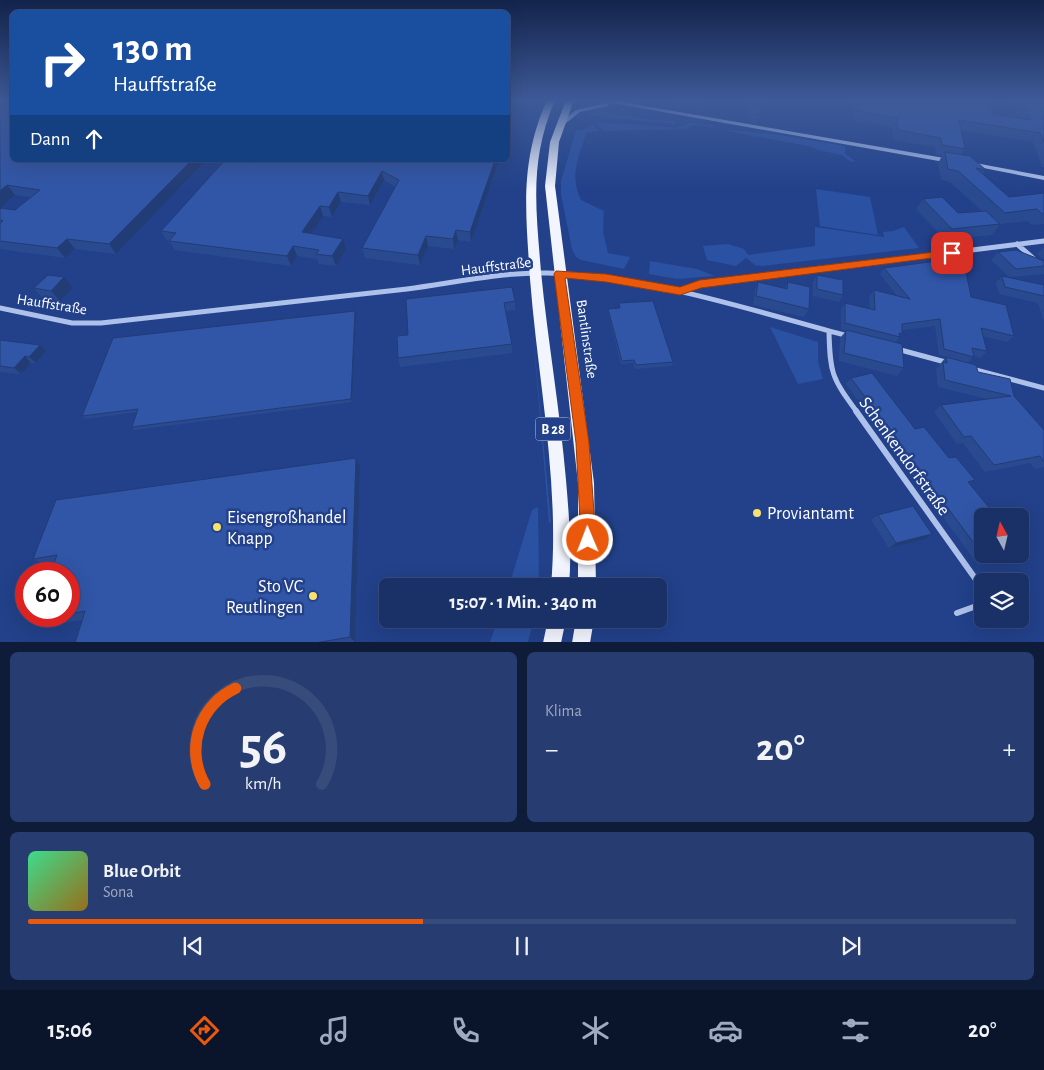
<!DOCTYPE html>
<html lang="de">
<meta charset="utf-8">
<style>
body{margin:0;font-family:"Alegreya Sans",sans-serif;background:#273d71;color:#f1f3f6;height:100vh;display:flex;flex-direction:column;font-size:19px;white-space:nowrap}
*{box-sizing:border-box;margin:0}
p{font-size:16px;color:#9fa9c0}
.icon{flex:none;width:28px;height:28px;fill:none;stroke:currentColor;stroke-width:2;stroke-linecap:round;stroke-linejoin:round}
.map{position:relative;height:642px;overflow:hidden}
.drawer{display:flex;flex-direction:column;gap:10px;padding:10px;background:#0e1b39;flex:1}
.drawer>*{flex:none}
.hud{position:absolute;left:10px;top:10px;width:500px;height:152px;border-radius:8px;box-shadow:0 5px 20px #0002,0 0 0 1px #384c7c;background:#1a4fa0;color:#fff;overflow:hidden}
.needle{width:32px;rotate:352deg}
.controls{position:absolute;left:974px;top:508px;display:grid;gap:10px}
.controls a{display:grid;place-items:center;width:55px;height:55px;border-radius:8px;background:#1a3168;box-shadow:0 5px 20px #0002,0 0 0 1px #384c7c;font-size:25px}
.speed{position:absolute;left:15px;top:562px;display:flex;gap:10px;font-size:25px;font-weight:700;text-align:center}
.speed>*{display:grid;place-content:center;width:65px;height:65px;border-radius:50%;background:#1a3168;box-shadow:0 5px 20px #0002,0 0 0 1px #384c7c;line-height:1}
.speed .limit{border:8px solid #d22;background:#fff;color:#111}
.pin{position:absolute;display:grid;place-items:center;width:42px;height:42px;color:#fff;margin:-21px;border-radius:10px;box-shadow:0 2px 8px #0006}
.me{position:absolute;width:55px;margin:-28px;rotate:359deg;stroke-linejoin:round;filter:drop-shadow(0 0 4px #0008)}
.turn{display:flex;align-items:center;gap:18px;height:105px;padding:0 20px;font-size:22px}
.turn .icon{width:65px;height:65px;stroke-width:2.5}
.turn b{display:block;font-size:35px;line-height:42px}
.then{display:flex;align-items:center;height:48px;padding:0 20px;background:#0003;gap:10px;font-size:19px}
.big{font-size:38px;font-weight:700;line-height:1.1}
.drawer .card{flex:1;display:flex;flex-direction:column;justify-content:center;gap:8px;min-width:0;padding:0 18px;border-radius:8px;background:#273d71}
.drawer .dial{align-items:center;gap:0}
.dial svg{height:130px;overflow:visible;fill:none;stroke:#384c7c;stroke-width:7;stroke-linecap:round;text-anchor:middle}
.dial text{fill:#f1f3f6;stroke:none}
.song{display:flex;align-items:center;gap:15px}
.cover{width:60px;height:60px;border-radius:8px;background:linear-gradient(135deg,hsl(150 70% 55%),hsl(40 70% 35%))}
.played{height:5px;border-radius:2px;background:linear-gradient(90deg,#ea580c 40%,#384c7c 40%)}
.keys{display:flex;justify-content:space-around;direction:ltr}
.heat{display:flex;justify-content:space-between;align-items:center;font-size:28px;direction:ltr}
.drawer .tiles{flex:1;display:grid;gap:10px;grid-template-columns:1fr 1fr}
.card:last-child{grid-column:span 2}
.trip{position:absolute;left:379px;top:578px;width:288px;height:50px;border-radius:8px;background:#1a3168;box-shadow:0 5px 20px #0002,0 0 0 1px #384c7c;font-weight:700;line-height:50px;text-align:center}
.tab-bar{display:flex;height:80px;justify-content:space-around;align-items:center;background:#0a142a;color:#9fa9c0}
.tab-bar .icon{width:35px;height:35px}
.tab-bar .current{color:#ea580c}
.tab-bar b{font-size:22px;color:#f1f3f6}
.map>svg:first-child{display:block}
</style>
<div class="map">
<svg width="1044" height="643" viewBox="0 0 1044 643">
<rect width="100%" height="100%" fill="#22418a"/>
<path fill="#2b51a2" d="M599 111 652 120 676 121 674 124 587 115Z
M596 122 677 128 689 123 713 125 715 127 693 125 686 129 603 131Z
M592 124 599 131 586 133C579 159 569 173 581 200L604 211 603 232 608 253 630 257 624 269 581 260 576 257 572 249 561 194V181L576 130H582Z
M730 130 773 134 845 146V154L855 161 851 162 842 155 818 150 809 146 727 131Z
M816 189 870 197 878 235 820 226Z
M815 227 884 237 883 232 893 231 904 227 919 248 762 266 755 265 746 258 736 266 707 260 703 246 728 244 744 249 748 255 815 246Z
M650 261 697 269 715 276 677 279 649 274Z
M532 322 551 522 549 523Z
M770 327 818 342V362L823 379 798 384Z
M538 507 539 586H509L532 510Z
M498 619H534L528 642H490Z"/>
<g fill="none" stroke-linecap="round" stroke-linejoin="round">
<path stroke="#aec1eb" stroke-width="5" d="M1017 244 1034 259
M681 291 700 284 1044 241
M0 308 72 323H101C203 312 305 300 407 289 453 283 501 272 547 273 650 276 750 310 848 336
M829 332C830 374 832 378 857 412
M897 349 949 363
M972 369 1044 388"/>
<path stroke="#aec1eb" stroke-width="6" d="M856 411 982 588
M1020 603H1024
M957 613 982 604"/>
<path fill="#aec1eb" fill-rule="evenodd" d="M596 100H610L950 159 953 161 950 163Z
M606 103 609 105 608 106 580 112 561 127 556 126 576 110Z
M970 162 1044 176V180L968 165V163Z"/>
<path fill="#f2f5fe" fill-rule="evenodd" d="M547 100H555C529 161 536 208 541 272 548 342 560 410 566 480 569 515 572 551 569 586H551C560 484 538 381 530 279 526 213 519 163 547 100Z
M566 100H574L559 142 555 186 594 483 596 586H578V483L545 186 550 142Z
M548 619H566L561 643H543Z
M576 619H594L590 643H572Z"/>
</g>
<path fill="#2a4a90" d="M649 100H705L702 110Z
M746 100H807L806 103 761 102 760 114 756 124 748 122Z
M830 100H989L993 114 1019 119 1012 100H1044V167H1042L1033 142 961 130 965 149 961 155 986 170 983 174 1009 197 1044 193V224L1032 225 1027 221 1000 224 992 235 945 240 916 209 923 199 958 213 982 211 950 182 941 180 938 163 942 156 936 155 935 147 893 140 892 127 854 121V103H832Z
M12 160 74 162 76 160H206L116 254 75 249 65 258 0 249V208L15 210 31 197 15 195 0 208Z
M225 160 430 161 431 160H499L471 242 458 240 454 249 428 246 420 265 365 258 362 248 395 187 384 180 370 205 341 202 332 217 323 216 311 234 343 239 346 249 336 266 319 264 317 259 297 256 291 266 175 250 170 242 167 241 161 231Z
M1044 247V260L1037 254Z
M998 252 1044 261V274L1009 277 1044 285V321L1038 303 999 294 996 283 1002 276 1009 277 991 260Z
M884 268 971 297 1014 336 1007 342 983 336 987 351 981 358 974 356 968 363 978 372 1014 396 1044 430V467L1035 469 1030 463 985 472 963 443 957 444 934 412 941 405 987 399 938 387 936 369 946 357 939 355 935 326 902 330V334L895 343 904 368 897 376 839 361 840 338 846 331 841 329V309L845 303 870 309 869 297 874 290 897 296 880 274Z
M817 275 843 295 839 302 813 296V282Z
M64 277 73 288 60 301 43 299 34 288Z
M758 282 785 288 788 282 809 309 804 317 753 305 755 290Z
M406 299 515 301V310L505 311 512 344V353L400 367 398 358 408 335Z
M619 303 673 362 672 366 635 369 633 363 621 364 608 312V309L619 308Z
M355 311 356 314 352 402 135 430 132 427 137 412 85 419 82 416Z
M0 340 40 345 46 351 36 363H31L21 374 0 372Z
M851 378 915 429 970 484 1018 554 978 565 846 384Z
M360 467 355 642 75 643 82 620 48 625 34 619 35 616H69V574L54 565 47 566 33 559Z
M878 515 932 534 925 539 889 548 871 520Z"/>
<path fill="#223c75" d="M192 160H206L116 254 109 244Z
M495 160H499L471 242 470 232Z
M382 171 384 180 370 205 368 196Z
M7 185 15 195 0 208V191Z
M338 192 341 202 332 217 329 207Z
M320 206 323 216 306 242 302 232Z
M456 230 458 240 454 249 453 239Z
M426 236 428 246 420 265 418 255Z
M67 239 75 249 65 258 57 248Z
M343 239 346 249 336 266 332 256Z
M293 246 297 256 291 266 287 256Z
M64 277 73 288 60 301 51 291Z
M355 311 356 314 352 402 351 399Z
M40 345 46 351 36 363 29 357Z
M25 356 31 363 21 374 14 368Z
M356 458 360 467 355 642 350 637Z
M932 534 925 539 889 548 896 543Z
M1009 554H1018L978 565 987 560Z"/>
<path fill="#3156a7" stroke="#223c75" d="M0 100H12V160H56L74 162 76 160H192L109 244 67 239 57 248 0 241V223L3 221 0 220V208L15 210 40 190 7 185 0 191Z
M750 100H761L760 114 751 113Z
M858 100H989L993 114 1031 120 1022 100H1044V142L1040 133 959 120 965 149 942 145 941 138 898 130 897 118 858 111Z
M945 152 970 156 986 170 976 168 1009 197 1044 193V214H1042L1037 209 1005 213 958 171 948 169Z
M225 160H418L430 161 431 160H495L470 232 456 230 453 239 426 236 418 255 362 248 399 180 382 171 368 196 338 192 329 207 320 206 302 232 343 239 332 256 316 254 319 250 293 246 287 256 169 241 176 233 161 231Z
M942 197 958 213 986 211 1000 224 952 229 923 199Z
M1016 250 1044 261V266L1016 269 998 252Z
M937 261 965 267 971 297 1006 305 1014 336 981 328 987 351 972 348 974 357 944 349 940 319 902 324V334L899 333 900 337 845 323V303L875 310 874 290 910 299 884 268Z
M48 275 64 277 51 291 34 288Z
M817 275 843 280V295L817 289Z
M1002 276 1044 285V296L1005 287Z
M758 282 787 289 788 282 810 287 809 309 756 296Z
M512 287 515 301 504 303 512 344 398 358 397 336 408 335 406 299Z
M653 301 673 362 636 365 634 360 622 361 608 309 620 308 619 303Z
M355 311 351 399 132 427 138 409 82 416 113 338Z
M846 330 902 344 904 368 844 353Z
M0 340 40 345 29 357 25 356 14 368 0 366Z
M946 357 976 365 978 372 1010 379 1014 396 1044 430V462L1040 456 994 465 971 436 964 437 941 405 1011 396 945 380 943 362 947 363Z
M872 373 915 429 924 427 949 458 956 457 975 480 968 482 996 516H982V554L851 378Z
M356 458 350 637 315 643H75L85 611 69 614V574H50L57 555 33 559 56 500Z
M913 506 932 534 896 543 878 515Z
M1020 539 1028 549 1020 551Z
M983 554H1009L987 560Z
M35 616H53L34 619Z"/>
<linearGradient id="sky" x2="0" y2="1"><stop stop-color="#13244c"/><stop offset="0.53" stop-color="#3e5a98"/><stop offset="1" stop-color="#3e5a98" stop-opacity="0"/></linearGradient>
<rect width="1044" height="190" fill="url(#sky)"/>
<path fill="#ea580c" stroke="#983908" d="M952 250 955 251V255L701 288 680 295 606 282 565 278 589 443 596 540 594 546 588 548 583 546 581 540 576 443 554 274 556 271 606 274 680 287 700 280Z"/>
<g fill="#f7e270" stroke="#22418a" stroke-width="2">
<circle cx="757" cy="513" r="5"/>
<circle cx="217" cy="527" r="5"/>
<circle cx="313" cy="596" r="5"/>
</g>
<g text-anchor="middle" stroke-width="5" stroke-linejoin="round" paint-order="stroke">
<rect fill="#22418a" stroke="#bdc6dc" stroke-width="1" x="535.5" y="417.5" width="35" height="23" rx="4"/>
<g font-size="14" font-weight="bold" fill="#fff">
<text x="553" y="434">B 28</text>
</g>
<g font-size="15" fill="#fff" stroke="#22418a">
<text transform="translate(496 266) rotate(-7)" y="5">Hauffstraße</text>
<text transform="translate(52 304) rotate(9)" y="5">Hauffstraße</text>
<text transform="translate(587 339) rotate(82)" y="5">Bantlinstraße</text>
</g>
<g font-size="18" fill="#fff" stroke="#22418a">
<text transform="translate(905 456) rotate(54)" y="6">Schenkendorfstraße</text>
</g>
<g font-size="18" fill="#fff" stroke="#22418a" text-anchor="start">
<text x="767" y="519">Proviantamt</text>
<text x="227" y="523">Eisengroßhandel<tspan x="227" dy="21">Knapp</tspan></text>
<text x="303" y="592" text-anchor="end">Sto VC<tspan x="303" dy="21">Reutlingen</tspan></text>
</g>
</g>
</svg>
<div class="controls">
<a><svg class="needle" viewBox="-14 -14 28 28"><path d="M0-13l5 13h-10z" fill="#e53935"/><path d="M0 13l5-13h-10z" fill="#9fa9c0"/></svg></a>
<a><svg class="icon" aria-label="layers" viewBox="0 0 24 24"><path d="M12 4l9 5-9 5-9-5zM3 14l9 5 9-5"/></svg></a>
</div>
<div class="speed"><div class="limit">60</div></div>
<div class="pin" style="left:952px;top:253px;background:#d93025"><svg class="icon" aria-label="arrive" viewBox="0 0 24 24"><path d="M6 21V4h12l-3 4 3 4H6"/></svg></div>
<svg class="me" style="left:588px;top:540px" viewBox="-20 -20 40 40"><circle r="17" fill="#ea580c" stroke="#fff" stroke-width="3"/><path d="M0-11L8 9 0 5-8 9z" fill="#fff"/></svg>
<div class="trip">15:07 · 1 Min. · 340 m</div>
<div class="hud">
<div class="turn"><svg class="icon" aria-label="right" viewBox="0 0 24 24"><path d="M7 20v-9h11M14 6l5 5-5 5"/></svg><div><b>130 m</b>Hauffstraße</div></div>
<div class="then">Dann<svg class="icon" aria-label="ahead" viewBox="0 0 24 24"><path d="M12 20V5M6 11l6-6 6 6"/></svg></div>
</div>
</div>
<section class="drawer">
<div class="tiles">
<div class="card dial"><svg viewBox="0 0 100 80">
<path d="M14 69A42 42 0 1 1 86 69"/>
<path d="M14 69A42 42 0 0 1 33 10" stroke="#ea580c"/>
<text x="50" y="56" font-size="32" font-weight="700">56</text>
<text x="50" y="72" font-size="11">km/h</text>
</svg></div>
<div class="card"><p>Klima</p>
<div class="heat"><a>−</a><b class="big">20°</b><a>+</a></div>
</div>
<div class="card">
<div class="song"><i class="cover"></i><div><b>Blue Orbit</b><p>Sona</p></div></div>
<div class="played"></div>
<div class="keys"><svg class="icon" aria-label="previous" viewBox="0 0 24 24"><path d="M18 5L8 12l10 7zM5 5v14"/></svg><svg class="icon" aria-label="pause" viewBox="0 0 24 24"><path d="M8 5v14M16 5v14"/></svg><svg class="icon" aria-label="next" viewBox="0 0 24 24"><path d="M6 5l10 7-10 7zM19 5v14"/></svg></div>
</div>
</div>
</section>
<nav class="tab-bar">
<b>15:06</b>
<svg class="icon current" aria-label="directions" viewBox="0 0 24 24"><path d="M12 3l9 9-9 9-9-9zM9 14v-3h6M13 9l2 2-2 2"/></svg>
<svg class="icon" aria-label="music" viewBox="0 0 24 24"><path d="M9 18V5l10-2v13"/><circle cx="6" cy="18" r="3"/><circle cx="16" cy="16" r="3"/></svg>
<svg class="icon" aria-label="phone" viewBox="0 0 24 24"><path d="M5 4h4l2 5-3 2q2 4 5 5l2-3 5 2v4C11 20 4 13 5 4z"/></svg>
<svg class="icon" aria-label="climate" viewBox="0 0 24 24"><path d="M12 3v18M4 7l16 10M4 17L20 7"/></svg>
<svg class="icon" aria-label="car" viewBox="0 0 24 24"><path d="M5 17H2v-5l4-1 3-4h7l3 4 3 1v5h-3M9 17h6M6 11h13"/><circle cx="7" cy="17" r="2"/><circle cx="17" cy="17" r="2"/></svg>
<svg class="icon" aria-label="filters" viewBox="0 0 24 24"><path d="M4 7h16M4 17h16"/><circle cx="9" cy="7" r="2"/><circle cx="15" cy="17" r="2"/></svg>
<b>20°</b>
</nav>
